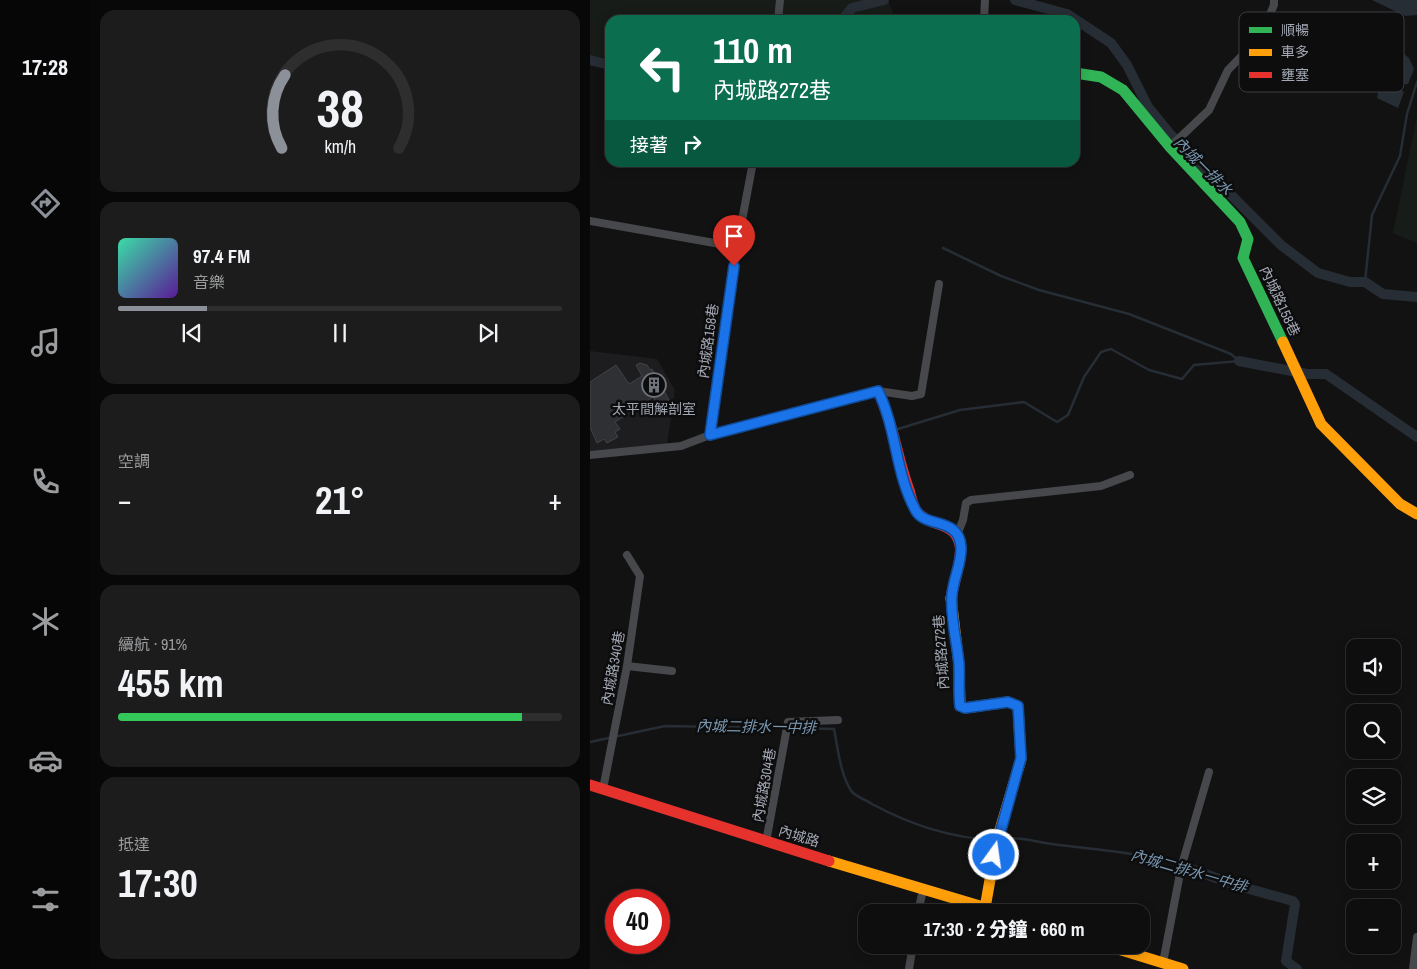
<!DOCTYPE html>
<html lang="zh-TW">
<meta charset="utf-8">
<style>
body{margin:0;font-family:"Archivo Narrow","Noto Sans TC",sans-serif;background:#1c1c1c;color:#f1f3f6;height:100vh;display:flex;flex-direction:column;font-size:19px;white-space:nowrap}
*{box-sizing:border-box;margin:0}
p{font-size:16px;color:#9b9c9e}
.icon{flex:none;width:28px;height:28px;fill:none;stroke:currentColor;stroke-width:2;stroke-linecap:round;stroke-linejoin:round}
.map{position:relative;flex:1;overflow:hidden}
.details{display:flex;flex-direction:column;gap:10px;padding:10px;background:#080808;width:500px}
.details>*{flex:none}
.guide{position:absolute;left:15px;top:15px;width:475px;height:152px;border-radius:15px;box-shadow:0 2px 12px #0003,0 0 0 1px #2e2e2e;background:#0b6e4f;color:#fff;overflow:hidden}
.fabs{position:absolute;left:756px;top:639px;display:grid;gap:10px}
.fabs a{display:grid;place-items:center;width:55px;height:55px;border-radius:10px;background:#0e0e0e;box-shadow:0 2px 12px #0003,0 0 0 1px #2e2e2e;font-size:25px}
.speed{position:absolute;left:15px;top:889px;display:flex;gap:10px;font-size:25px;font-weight:700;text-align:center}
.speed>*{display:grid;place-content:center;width:65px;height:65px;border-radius:50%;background:#0e0e0e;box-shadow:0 2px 12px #0003,0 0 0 1px #2e2e2e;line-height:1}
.speed .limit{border:8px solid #d22;background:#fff;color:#111}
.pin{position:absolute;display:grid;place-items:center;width:42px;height:42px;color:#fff;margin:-51px -21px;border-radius:50% 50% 50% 0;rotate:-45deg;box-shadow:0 0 5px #0007}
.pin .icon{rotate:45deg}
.me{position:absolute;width:55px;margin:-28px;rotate:14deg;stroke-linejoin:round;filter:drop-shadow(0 0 4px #0008)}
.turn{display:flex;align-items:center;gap:18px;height:105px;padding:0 25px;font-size:22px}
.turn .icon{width:65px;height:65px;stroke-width:2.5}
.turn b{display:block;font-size:35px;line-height:42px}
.then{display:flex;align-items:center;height:48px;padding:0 25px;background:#0003;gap:10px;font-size:19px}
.big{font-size:38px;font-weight:800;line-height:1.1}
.details .card{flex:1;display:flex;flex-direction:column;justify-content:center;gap:8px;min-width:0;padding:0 18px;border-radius:15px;background:#1c1c1c}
.details .dial{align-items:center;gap:0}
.dial svg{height:130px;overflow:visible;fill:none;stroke:#2e2e2e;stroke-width:7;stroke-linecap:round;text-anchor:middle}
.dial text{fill:#f1f3f6;stroke:none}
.song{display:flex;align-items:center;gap:15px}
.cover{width:60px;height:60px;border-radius:8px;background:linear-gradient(135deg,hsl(160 70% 55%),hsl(270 70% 35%))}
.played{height:5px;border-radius:2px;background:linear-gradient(90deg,#8c9099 20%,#2e2e2e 20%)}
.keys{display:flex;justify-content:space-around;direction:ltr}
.heat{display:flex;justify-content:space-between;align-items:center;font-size:28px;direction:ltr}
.charge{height:8px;border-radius:4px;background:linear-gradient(90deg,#34c759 91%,#2e2e2e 0)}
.trip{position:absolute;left:268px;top:904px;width:292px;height:50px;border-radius:15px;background:#0e0e0e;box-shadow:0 2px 12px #0003,0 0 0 1px #2e2e2e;font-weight:800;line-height:50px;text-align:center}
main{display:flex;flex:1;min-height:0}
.tabs{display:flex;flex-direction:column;width:90px;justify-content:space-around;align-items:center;background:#060606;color:#9b9c9e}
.tabs .icon{width:35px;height:35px}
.tabs .on{color:#8c9099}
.tabs b{font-size:22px;color:#f1f3f6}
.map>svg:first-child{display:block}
</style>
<main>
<nav class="tabs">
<b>17:28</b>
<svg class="icon on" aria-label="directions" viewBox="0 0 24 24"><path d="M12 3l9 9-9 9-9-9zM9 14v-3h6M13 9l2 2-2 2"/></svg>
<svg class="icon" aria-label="music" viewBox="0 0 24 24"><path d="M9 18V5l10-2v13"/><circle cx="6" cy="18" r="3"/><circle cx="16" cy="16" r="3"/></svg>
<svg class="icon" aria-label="phone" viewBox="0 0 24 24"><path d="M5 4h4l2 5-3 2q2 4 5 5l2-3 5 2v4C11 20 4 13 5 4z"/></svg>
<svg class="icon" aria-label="climate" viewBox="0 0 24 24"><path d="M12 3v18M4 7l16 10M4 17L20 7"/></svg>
<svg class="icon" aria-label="car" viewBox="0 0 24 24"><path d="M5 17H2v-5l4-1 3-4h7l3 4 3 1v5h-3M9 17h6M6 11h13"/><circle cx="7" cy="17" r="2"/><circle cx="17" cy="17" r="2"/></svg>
<svg class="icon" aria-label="filters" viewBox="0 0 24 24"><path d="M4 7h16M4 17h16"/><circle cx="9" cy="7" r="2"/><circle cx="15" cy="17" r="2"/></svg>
</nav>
<section class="details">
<div class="card dial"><svg viewBox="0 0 100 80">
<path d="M14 69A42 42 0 1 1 86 69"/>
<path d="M14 69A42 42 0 0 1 16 24" stroke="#8c9099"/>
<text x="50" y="56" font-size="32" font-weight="700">38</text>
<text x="50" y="72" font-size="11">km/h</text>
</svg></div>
<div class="card">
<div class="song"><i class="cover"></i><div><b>97.4 FM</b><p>音樂</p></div></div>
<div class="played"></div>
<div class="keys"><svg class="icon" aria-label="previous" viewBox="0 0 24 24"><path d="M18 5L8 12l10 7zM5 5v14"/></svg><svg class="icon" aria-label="pause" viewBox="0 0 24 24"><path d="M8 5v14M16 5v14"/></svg><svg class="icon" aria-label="next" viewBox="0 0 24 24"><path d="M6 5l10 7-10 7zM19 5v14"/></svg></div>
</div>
<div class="card"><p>空調</p>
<div class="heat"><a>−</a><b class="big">21°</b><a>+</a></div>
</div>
<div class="card"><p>續航 · 91%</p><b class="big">455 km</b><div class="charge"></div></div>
<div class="card"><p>抵達</p><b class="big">17:30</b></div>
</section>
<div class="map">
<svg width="827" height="969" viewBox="0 0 827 969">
<rect width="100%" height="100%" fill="#121213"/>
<path fill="#1d1d1f" d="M0 351 67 359 85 390 77 444 0 451Z"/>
<path fill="#171c18" d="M0 0H298L306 20H20V57H0Z
M827 116V243L803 233Z"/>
<path fill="#262d34" d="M782 0H827V15L815 16Z
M798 41 819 58 824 69 818 84H813L780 67 791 43Z
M794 80 799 81 814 92 808 108 787 98 789 87Z"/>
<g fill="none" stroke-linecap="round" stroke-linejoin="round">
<path stroke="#262d34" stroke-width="2.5" d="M353 248 411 276 449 290 539 314 641 354 649 361
M775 282 782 215 810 156 817 114 827 82
M308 429 370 410 434 402 467 422 478 415 494 377 511 352 521 349 559 370 592 379 604 365 649 361
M200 728 244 729C248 748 250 775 262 792 267 797 276 800 282 804 319 824 361 838 404 840
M0 742 75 726 194 728
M412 839C431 836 449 843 469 845 510 850 551 853 591 865"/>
<path stroke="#262d34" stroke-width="10" d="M425 0 477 14 521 43 537 65 558 107 580 134 691 245 728 273 760 282H775L793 294 827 297
M252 20 262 8 294 0
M0 60 20 65
M649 361 717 374H736L827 437
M591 865 645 885 703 901 705 904 696 961 707 969"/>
</g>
<path fill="#2f3033" stroke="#424346" d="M50 363 57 365 60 370 62 369 79 400 68 405 63 397 25 422 30 429 25 432 28 437 17 443 14 439 7 443 0 427V382L26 365 39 384 52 376 46 365Z"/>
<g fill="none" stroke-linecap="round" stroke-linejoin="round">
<path stroke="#47484b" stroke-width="8" d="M188 20 190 0
M394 20 395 0
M580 147 619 110 638 70 670 37 684 5V0
M0 221 147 247
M120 435 147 247 163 162
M0 455 91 446 120 435 288 391 322 396 331 394 349 284
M367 535 373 520 376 503 381 500 511 486 540 475
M37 666 82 671
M13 789 37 666 50 576 37 555
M176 842 198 722 248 720
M328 912 333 890
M573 963 591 868 619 772
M319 969 323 945
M823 969 827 937"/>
<path stroke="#30b455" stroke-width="11" d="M485 73 511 77 533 90 580 147 650 222 658 239 653 258 693 342"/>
<path stroke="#ff9f0a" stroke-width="11" d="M693 342 731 424 810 504 827 514
M361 598 369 665 370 706 375 708 418 702 428 706 431 759 407 840 395 908
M239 861 410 912
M515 945 593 969"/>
<path stroke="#e5322d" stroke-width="11" d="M288 391C303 422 307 458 319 490 321 497 323 507 327 512 340 528 365 520 370 545 373 557 363 585 361 598
M0 785 239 861"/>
</g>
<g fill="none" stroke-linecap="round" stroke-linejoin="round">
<g stroke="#114b97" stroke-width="12">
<path id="route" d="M144 266 120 435 288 391C307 429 305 474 326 511 336 528 369 517 371 547 372 563 363 579 362 595 360 618 367 641 369 664 370 678 368 692 370 706L375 708 418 702 428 706 431 758 404 855"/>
</g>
<use href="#route" stroke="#1a73e8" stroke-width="9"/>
</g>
<defs>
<g id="building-ring" transform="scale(1.25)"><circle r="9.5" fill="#0d0d0e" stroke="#70747c" stroke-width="1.5"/><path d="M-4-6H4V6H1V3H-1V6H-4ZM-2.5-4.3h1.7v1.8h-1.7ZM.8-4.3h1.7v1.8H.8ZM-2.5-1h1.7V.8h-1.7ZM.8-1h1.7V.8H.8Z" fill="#70747c"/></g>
</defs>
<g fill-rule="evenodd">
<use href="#building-ring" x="64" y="385"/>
</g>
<g text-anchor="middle" stroke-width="5" stroke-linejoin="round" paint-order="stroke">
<g font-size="14" fill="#a3a8b4" stroke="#0d0d0e">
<text transform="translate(690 301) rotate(65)" y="5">內城路158巷</text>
<text transform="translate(118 341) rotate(-82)" y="5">內城路158巷</text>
<text transform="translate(351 652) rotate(-94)" y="5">內城路272巷</text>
<text transform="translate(23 668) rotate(-80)" y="5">內城路340巷</text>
<text transform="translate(174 785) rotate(-80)" y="5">內城路304巷</text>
<text transform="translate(209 836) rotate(17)" y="5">內城路</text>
</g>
<g font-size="14" fill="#a3a8b4" stroke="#0d0d0e">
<text x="64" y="414">太平間解剖室</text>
</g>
<g font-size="15" font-style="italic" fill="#7996b0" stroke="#0d0d0e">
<text transform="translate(613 166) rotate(45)" y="5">內城一排水</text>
<text transform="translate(166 727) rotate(1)" y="5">內城二排水一中排</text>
<text transform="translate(599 871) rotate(16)" y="5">內城二排水一中排</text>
</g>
</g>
<rect x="649" y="12" width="165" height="80" rx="8" fill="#0d0d0e" stroke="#3a3c40" stroke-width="1"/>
<rect x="659" y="27" width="23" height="6" fill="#30b455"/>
<rect x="659" y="49" width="23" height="7" fill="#ff9f0a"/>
<rect x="659" y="72" width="23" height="6" fill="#e5322d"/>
<g font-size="14" fill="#a3a8b4">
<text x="691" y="35">順暢</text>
<text x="691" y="57">車多</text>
<text x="691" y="80">壅塞</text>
</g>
</svg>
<div class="fabs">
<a><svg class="icon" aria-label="sound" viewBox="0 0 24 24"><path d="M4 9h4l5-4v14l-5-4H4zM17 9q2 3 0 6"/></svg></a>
<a><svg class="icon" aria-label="search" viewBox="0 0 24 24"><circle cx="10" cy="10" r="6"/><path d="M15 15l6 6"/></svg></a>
<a><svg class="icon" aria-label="layers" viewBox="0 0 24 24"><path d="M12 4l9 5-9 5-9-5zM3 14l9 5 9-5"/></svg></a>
<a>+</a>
<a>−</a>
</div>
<div class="speed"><div class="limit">40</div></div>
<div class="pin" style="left:144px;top:266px;background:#d93025"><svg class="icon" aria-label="arrive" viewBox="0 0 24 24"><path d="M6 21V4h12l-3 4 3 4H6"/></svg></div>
<svg class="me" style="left:404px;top:855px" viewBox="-20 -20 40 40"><circle r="17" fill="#1a73e8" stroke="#fff" stroke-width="3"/><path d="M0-11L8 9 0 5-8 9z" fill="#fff"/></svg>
<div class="trip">17:30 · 2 分鐘 · 660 m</div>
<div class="guide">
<div class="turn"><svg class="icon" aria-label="left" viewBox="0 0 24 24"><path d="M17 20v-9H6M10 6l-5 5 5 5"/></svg><div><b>110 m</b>內城路272巷</div></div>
<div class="then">接著<svg class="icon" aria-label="right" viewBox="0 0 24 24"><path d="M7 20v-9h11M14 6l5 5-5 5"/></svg></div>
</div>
</div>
</main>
